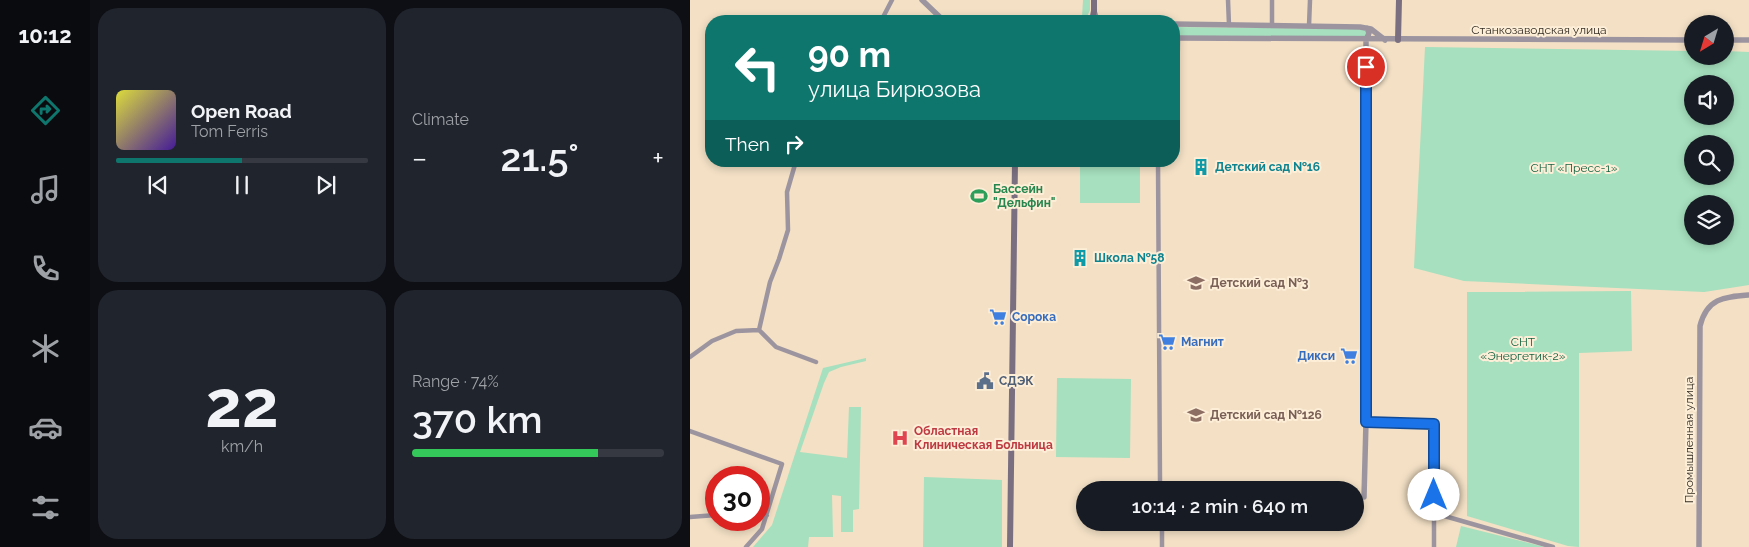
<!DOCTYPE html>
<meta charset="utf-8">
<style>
body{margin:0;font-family:Raleway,sans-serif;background:#20242c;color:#f1f3f6;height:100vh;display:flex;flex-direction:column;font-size:19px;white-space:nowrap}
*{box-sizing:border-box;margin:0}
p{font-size:16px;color:#9ea1a6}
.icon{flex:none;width:28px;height:28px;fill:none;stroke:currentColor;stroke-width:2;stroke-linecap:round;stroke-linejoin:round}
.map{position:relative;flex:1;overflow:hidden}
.panel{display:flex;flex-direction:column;gap:8px;padding:8px;background:#0d0f14;width:600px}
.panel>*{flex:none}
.hud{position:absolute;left:15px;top:15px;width:475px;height:152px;border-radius:20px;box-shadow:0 2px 8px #0003;background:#0f766e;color:#fff;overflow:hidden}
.needle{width:32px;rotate:218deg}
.fabs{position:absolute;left:994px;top:15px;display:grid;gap:10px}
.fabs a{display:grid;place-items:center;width:50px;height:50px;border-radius:50%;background:#171b24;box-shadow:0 2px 8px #0003;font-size:25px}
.speed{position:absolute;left:15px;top:466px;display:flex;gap:10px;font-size:25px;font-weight:700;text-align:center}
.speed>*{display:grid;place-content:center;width:65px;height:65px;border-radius:50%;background:#171b24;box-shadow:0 2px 8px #0003;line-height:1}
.speed .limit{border:8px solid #d22;background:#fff;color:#111}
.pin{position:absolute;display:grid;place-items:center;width:42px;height:42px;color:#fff;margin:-21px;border:2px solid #fff;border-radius:50%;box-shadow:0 1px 5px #0007}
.me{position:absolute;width:55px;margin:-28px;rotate:0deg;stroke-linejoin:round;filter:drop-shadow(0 0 4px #0008)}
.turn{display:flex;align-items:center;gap:18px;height:105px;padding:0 20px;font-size:22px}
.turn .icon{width:65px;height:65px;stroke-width:2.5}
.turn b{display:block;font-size:35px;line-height:42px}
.then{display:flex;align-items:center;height:48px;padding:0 20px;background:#0003;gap:10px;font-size:19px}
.big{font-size:38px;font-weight:600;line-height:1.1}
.panel .tile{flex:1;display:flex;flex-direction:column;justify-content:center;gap:8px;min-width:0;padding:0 18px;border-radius:20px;background:#20242c}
.panel .dial{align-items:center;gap:0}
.dial b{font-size:65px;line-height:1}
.song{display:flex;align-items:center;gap:15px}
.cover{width:60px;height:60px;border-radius:8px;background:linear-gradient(135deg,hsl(60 70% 55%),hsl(260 70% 35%))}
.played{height:5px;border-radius:2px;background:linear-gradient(90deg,#0f766e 50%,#363941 50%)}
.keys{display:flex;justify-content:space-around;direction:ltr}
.heat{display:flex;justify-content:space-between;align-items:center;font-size:28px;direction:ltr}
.charge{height:8px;border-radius:4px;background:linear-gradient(90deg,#34c759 74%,#363941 0)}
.panel .tiles{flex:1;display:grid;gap:8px;grid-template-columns:repeat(2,1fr)}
.trip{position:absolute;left:386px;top:481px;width:288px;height:50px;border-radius:25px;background:#171b24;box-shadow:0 2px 8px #0003;font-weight:600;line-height:50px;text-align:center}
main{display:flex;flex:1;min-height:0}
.menu{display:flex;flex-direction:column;width:90px;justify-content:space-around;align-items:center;background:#090b0e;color:#9ea1a6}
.menu .icon{width:35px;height:35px}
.menu .on{color:#0f766e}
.menu b{font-size:22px;color:#f1f3f6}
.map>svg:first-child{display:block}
</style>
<main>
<nav class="menu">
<b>10:12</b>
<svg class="icon on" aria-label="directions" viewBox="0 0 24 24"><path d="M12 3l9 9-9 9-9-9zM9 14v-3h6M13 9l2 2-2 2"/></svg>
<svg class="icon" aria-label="music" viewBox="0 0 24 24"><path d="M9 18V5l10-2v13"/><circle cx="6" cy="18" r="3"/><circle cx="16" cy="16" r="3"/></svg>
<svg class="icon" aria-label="phone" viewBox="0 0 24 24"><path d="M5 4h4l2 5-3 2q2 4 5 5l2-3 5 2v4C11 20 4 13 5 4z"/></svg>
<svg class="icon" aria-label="climate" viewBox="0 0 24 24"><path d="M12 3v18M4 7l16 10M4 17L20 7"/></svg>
<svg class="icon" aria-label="car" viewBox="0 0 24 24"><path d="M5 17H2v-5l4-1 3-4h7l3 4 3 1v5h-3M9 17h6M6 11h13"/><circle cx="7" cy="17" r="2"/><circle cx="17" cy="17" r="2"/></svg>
<svg class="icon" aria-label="filters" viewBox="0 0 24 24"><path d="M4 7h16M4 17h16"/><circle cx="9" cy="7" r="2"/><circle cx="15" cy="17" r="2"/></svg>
</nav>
<section class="panel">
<div class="tiles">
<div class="tile">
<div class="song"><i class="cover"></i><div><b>Open Road</b><p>Tom Ferris</p></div></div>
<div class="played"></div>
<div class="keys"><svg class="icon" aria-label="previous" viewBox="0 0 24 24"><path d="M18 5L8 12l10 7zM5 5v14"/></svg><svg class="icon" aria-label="pause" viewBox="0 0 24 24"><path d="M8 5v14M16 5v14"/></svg><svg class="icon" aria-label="next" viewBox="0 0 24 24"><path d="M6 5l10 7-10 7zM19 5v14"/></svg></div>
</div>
<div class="tile"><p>Climate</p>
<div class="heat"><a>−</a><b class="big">21.5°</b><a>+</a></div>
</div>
<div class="tile dial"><b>22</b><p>km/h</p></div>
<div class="tile"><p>Range · 74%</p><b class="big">370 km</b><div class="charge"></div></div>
</div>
</section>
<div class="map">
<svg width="1059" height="547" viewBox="0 0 1059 547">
<rect width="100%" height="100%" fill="#f3e0c5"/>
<path fill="#a6e0be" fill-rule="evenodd" d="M393 0H400V10L395 21H376L377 17H392Z
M484 27 676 29V37L484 36Z
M735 47 1002 51V56H1035V51L1059 52V285L1014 292 774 281 724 268ZM1002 84H1035V116H1002ZM1002 144H1035V176H1002ZM1002 204H1035V236H1002Z
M390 161H450V203H390Z
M941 291 942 351 889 353V547L878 546 777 516V292Z
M176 358V361L151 367 139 372 134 383 110 452 157 458 159 407H171L169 509 163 510V532H151V496L142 495 143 537H119L118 547H143H63L82 525 133 368Z
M367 378 441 379 440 458 366 457Z
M234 477 312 480V547H233Z
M771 526 855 547H766Z"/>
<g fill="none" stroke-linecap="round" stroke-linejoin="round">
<path stroke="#9c95a0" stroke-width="4.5" d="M538 0 539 25
M191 21 202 0
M582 25V0
M619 26 620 0
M484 98H487L488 38
M468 161 470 482 472 490
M69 330 80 282 89 259 98 230 97 192 106 161
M0 357 22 341 46 331 69 330 86 347 126 362
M676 422 744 424V547
M0 431 92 464 72 529 56 547
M744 513 863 547
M69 515H77
M0 517 26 515
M472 522V547"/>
<path stroke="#9c95a0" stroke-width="5.5" d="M232 0 254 21
M404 11 406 17 410 21
M484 24 670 27 681 29 695 40
M484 38 1002 40
M1035 40H1059
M665 497H674L676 422V40L679 33 677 28
M1009 547 1010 326C1017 298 1034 297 1059 295"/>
<path stroke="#7a6f80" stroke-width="6" d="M402 21 404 11V0
M708 40 709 0
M320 547 325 161"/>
</g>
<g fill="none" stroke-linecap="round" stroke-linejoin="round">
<g stroke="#114b97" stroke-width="12">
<path id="route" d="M676 67V422L744 424V495"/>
</g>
<use href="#route" stroke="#1a73e8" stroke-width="9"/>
</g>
<defs>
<g id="building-bare" transform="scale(1.35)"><path d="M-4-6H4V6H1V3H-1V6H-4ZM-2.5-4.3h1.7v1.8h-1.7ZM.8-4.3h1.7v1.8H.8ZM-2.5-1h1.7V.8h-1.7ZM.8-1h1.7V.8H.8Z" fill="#0f9aa8" stroke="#fdeed8" stroke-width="2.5" paint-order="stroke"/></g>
<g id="stadium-bare" transform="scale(1.35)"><path d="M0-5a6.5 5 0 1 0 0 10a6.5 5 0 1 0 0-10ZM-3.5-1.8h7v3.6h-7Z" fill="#2e9e5b" stroke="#fdeed8" stroke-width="2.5" paint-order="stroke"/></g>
<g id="school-bare" transform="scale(1.35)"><path d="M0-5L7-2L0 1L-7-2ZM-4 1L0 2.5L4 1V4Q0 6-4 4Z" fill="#8d6e63" stroke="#fdeed8" stroke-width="2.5" paint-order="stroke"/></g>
<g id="supermarket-bare" transform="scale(1.35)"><path d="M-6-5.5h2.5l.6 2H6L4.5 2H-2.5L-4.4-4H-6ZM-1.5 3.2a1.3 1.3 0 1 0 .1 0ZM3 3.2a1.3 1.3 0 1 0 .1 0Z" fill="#3f7fe0" stroke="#fdeed8" stroke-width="2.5" paint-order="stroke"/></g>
<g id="civic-bare" transform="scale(1.35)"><path d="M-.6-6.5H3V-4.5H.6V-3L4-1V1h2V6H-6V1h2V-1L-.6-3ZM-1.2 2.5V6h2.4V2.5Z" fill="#5c6f8a" stroke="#fdeed8" stroke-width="2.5" paint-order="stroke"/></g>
<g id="hospital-bare" transform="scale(1.35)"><path d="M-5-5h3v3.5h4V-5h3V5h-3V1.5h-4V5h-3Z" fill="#e0444e" stroke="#fdeed8" stroke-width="2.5" paint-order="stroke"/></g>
</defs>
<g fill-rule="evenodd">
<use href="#building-bare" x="511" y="167"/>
<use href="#stadium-bare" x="289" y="196"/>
<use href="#building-bare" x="390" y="258"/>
<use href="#school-bare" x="506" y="283"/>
<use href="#supermarket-bare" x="308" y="317"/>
<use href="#supermarket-bare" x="477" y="342"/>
<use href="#supermarket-bare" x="659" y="356"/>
<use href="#civic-bare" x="295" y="381"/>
<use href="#school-bare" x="506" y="415"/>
<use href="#hospital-bare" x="210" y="438"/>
</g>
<g text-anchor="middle" stroke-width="4" stroke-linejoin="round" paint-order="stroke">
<g font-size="12" fill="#332c21" stroke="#fdeed8">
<text x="849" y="34">Станкозаводская улица</text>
<text transform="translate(999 440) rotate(-90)" y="4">Промышленная улица</text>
</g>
<g font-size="12" font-weight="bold" fill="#0d838f" stroke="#fdeed8" text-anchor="start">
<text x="525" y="171">Детский сад №16</text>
<text x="404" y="262">Школа №58</text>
</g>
<g font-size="12" fill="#105f3d" stroke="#fdeed8">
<text x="884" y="172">СНТ «Пресс-1»</text>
<text x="833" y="346">СНТ<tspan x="833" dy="14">«Энергетик-2»</tspan></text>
</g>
<g font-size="12" font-weight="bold" fill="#27864d" stroke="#fdeed8" text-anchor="start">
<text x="303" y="193">Бассейн<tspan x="303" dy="14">"Дельфин"</tspan></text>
</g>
<g font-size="12" font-weight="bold" fill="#785e54" stroke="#fdeed8" text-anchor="start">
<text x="520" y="287">Детский сад №3</text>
<text x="520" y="419">Детский сад №126</text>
</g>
<g font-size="12" font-weight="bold" fill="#366cbe" stroke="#fdeed8" text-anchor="start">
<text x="322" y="321">Сорока</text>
<text x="491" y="346">Магнит</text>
<text x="645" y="360" text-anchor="end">Дикси</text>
</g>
<g font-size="12" font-weight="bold" fill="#4e5e75" stroke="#fdeed8" text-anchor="start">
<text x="309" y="385">СДЭК</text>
</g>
<g font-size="12" font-weight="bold" fill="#be3a42" stroke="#fdeed8" text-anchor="start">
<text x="224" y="435">Областная<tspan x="224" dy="14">Клиническая Больница</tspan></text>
</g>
</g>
</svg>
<div class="fabs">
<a><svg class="needle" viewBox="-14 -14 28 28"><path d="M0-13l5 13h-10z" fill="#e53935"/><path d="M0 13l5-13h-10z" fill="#9ea1a6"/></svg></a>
<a><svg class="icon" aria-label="sound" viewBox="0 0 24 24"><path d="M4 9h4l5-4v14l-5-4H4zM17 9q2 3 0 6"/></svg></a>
<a><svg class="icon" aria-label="search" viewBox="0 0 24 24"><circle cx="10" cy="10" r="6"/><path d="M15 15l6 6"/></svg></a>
<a><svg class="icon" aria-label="layers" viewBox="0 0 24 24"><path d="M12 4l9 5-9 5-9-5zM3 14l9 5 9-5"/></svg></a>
</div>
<div class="speed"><div class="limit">30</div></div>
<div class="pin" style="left:676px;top:67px;background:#d93025"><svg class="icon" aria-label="arrive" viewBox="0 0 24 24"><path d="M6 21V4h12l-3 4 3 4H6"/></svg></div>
<svg class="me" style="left:744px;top:495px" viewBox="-20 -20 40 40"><circle r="19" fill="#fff"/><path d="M0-13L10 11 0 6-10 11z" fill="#1a73e8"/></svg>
<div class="trip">10:14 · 2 min · 640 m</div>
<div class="hud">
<div class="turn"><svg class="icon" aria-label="left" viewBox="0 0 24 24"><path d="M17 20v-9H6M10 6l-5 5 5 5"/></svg><div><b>90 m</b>улица Бирюзова</div></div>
<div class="then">Then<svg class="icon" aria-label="right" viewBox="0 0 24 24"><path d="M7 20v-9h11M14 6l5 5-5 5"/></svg></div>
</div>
</div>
</main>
